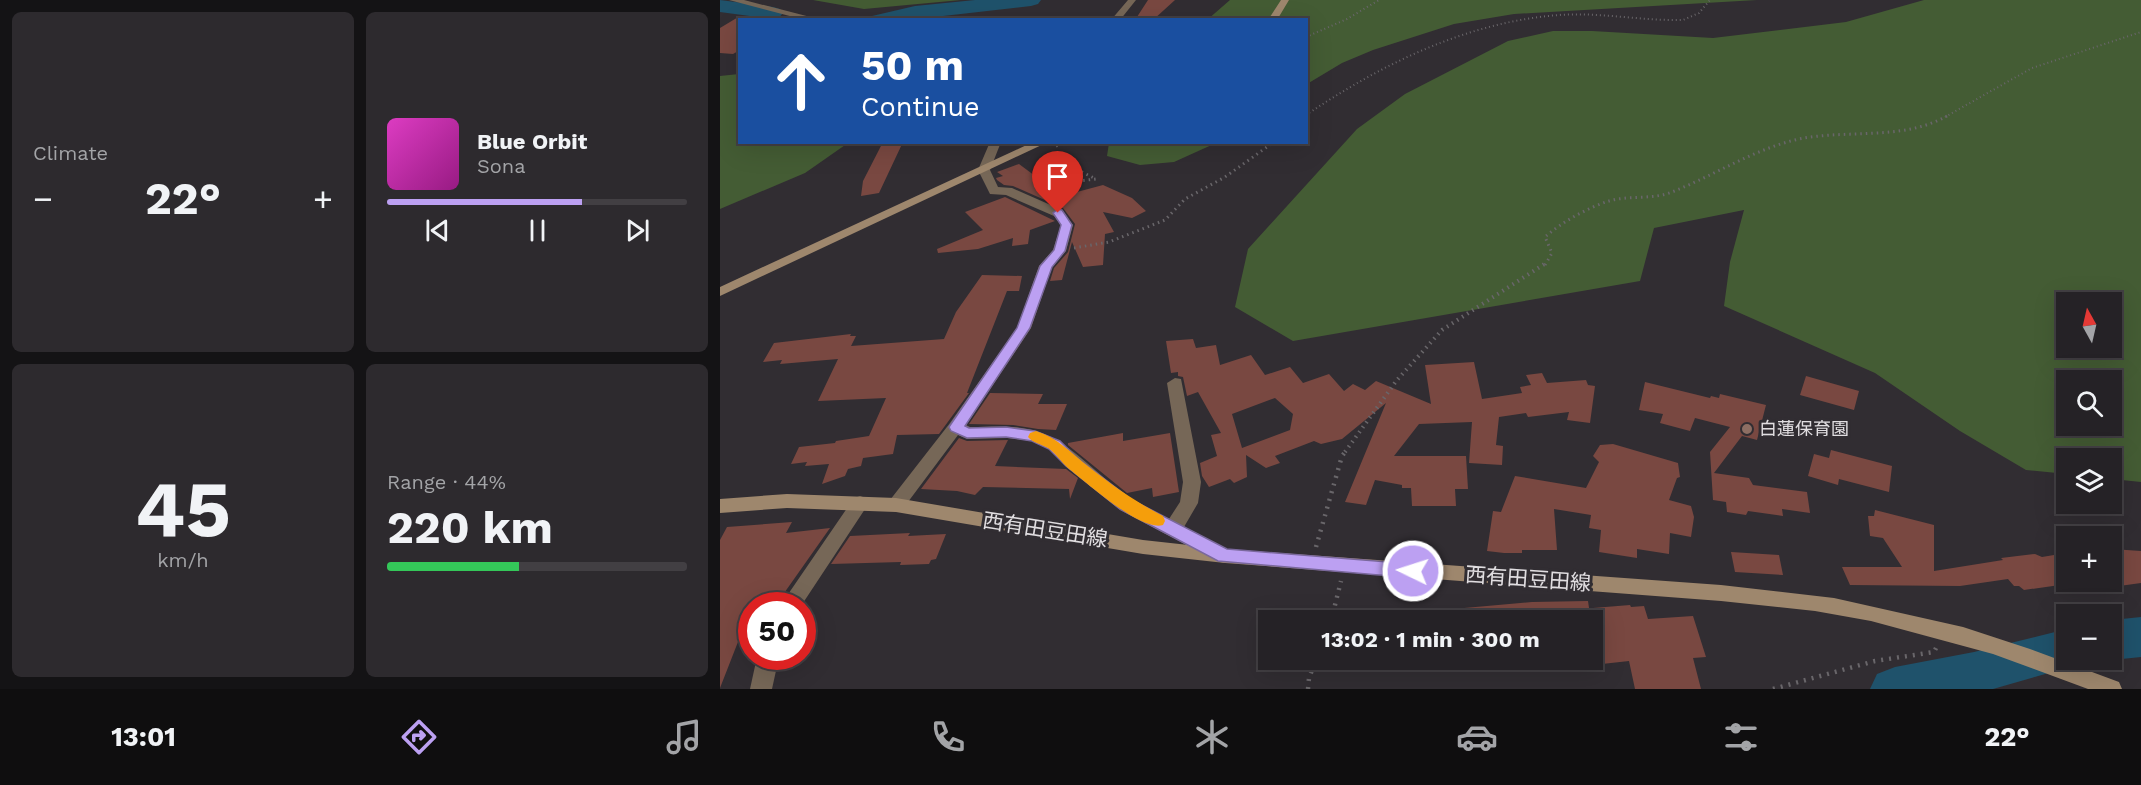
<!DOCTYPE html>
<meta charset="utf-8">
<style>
body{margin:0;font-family:"Work Sans","Noto Sans JP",sans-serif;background:#2d2a2e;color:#f1f3f6;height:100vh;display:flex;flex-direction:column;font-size:22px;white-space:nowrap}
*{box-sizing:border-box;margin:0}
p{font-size:20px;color:#a3a4a7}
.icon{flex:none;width:33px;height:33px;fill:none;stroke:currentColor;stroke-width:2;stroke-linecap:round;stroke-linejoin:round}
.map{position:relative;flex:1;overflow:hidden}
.side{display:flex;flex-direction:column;gap:12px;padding:12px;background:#141315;width:720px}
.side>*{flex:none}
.guide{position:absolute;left:18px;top:18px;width:570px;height:126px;border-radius:0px;box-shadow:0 6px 24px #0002,0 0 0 2px #423f43;background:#1a4fa0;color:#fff;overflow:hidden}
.needle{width:39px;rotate:352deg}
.controls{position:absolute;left:1336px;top:292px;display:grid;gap:12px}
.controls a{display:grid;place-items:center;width:66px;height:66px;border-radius:0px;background:#252226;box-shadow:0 6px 24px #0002,0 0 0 2px #423f43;font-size:30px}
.speed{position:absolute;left:18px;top:592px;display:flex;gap:12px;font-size:30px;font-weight:700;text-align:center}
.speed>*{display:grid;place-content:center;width:78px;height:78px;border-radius:50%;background:#252226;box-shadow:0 6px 24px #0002,0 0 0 2px #423f43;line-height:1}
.speed .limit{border:9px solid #d22;background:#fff;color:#111}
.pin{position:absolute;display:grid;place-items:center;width:51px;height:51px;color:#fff;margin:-62px -26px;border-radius:50% 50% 50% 0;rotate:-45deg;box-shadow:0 0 6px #0007}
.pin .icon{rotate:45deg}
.me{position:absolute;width:66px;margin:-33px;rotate:274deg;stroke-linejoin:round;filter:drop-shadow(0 0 4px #0008)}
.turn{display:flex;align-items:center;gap:21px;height:126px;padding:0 24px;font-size:27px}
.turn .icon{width:78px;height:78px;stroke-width:2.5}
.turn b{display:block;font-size:42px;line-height:51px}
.big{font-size:45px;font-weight:700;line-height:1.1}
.side .widget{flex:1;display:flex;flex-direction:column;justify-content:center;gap:9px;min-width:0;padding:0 21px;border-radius:9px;background:#2d2a2e}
.side .dial{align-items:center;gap:0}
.dial b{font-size:78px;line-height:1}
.song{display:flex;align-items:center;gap:18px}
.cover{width:72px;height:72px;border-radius:9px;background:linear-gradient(135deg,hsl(310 70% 55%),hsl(310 70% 35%))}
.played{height:6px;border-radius:3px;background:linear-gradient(90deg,#bca0f2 65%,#423f43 65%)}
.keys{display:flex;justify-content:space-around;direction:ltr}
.heat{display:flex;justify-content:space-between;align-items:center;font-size:33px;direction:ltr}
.charge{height:9px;border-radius:4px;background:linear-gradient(90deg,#34c759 44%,#423f43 0)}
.side .tiles{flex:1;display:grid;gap:12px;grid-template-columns:repeat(2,1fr)}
.trip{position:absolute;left:538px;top:610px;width:345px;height:60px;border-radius:0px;background:#252226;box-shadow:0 6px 24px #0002,0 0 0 2px #423f43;font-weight:700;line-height:60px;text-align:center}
.menu{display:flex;height:96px;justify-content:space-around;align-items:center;background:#0f0e0f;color:#a3a4a7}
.menu .icon{width:42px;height:42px}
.menu .active{color:#bca0f2}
.menu b{font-size:27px;color:#f1f3f6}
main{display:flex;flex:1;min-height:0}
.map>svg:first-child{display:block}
</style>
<main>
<section class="side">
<div class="tiles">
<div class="widget"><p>Climate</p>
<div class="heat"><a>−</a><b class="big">22°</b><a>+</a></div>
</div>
<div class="widget">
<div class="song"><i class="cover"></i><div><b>Blue Orbit</b><p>Sona</p></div></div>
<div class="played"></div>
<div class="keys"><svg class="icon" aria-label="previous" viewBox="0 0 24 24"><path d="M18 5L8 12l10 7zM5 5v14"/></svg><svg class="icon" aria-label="pause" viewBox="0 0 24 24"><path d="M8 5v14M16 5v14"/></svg><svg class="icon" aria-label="next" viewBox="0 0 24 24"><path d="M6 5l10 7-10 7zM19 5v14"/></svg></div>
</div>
<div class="widget dial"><b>45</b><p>km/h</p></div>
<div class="widget"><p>Range · 44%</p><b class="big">220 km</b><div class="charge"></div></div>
</div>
</section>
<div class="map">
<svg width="1421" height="689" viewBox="0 0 1421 689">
<rect width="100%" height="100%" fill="#312d32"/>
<path fill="#445c34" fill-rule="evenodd" d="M93 0H241L144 9Z
M510 0H1037L794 14 734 24 653 50 622 63 587 84 586 20H487Z
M1204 0H1421V482L1392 479V459H1347V474L1306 470 1240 431 1155 373 1004 306 1010 262 1024 210 934 228 920 281 573 341 515 307 528 249 637 129 685 94 788 41 833 31H872L993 38 1126 22ZM1347 303H1392V348H1347ZM1347 381H1392V426H1347Z
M19 74 20 142 128 143 85 173 0 209V76Z
M389 143V142L496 143 454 162 420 165 387 156Z"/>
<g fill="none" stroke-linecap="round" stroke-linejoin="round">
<path fill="#1f526b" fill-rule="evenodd" d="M0 0 53 7 60 9 63 13 57 20H35L37 17 0 12Z
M255 0H321L318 4 311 6 188 20H149L152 16 195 6Z
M1421 617V657L1392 660V620Z
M1347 629V660H1366L1364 663 1273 689H1150L1157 674 1175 667 1254 652Z"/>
</g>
<path fill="#794841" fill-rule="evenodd" d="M428 0H455L433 20H415Z
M20 16V50L13 54 0 53V28Z
M163 142H183L159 193 141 196 143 181Z
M299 164 342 196 383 185 412 198 426 211 412 218 383 212 394 232 385 234 383 265 363 267 352 242 342 280 330 281 334 268 348 252 355 224 343 208 293 186 284 185 277 180 276 178 283 176 277 172Z
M285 197 335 221 310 230 308 244 292 246 293 238 258 249 218 253 217 249 263 230 245 212Z
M262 275 302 276 299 291H287L247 393H249L219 434 177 435 173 454 143 458 141 466 128 469 125 476 102 484 109 464 85 466 87 462 71 464 79 447 115 443 116 441 149 436 166 398 98 401 118 359 60 364 62 360 43 362 54 343 131 334 130 336H136L131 346 224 339 236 312Z
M473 339 476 348 496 345 500 365 531 355 545 375 570 367 583 383 609 374 624 391 633 384 645 390 656 381 711 404 705 365 754 362 762 399 802 393 800 387 811 385 806 375 822 373 827 383 866 380 868 385 875 386 870 423 847 420 849 412 808 417 806 413 779 417 776 445 783 446 782 465 749 463 752 422 699 424 674 456H746L748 489H735L736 506H692L691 488H682V485L655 480 646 505 625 502 666 403 622 439 601 444 594 441 555 456 560 463 546 468 526 455 527 477 514 483 510 479 489 487 482 476 480 463 497 456 491 435 501 433 478 392 467 396 463 377 458 376V372L451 373 446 341ZM555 398 573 414 570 430 522 448 512 414Z
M1086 376 1139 391 1134 410 1080 395Z
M925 382 990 398 991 396 999 398 1000 394 1046 405 1037 440 1022 436 994 473 1029 478 1033 485 1087 492 1090 513 1062 509 1063 516 1028 511 1026 515 1007 512 1006 502 993 500 990 452 1010 427 975 418 970 431 940 423 943 414 919 410Z
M270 393 323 394 318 404H347L336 430 318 429 293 425 249 424Z
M403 433V441L450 433 459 492 433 497 432 488 407 493 348 445V443Z
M239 438 247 441 288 440 275 466 346 469 358 478 350 499 349 489 263 487 255 495 237 491 201 489Z
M893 444 958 463 960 477 957 478 949 500 971 506 974 517 971 537 950 533 949 554 917 549V558L879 552 881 530 869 528 871 515 834 509 837 550H802V553H784L767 551 773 511 781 512 795 476 866 488 879 462 873 456 880 445Z
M1111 450 1172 466 1169 492 1119 479 1118 485 1088 476 1094 454 1109 458Z
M1155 510 1214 525V571L1283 560 1281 558 1315 554 1322 557 1340 554 1347 562V584L1304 590 1299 586H1294L1288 579 1240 586 1130 585 1122 567H1182L1163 538 1150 536 1148 516H1154Z
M72 522 66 533 110 528 55 606H32L0 688V540L7 527Z
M190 533 188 536 226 534 216 559 211 560 209 564 180 565 181 562 111 564 130 536Z
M1392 549 1421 551V583L1392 587Z
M1011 552 1059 555 1063 575 1015 572Z
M868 601 871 621H733V609L812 602Z
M910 605 911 607 924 606 928 619 973 616 986 657 973 658 981 689H915L909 661 873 665V608Z"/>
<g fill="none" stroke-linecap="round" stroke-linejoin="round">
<path stroke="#69666a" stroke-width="2" stroke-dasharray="1 3" stroke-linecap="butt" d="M586 37 627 19 659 0
M586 115C662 64 747 22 839 15 880 12 922 21 963 20L979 13 990 0
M1225 117 1312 68 1421 32"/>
<path stroke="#69666a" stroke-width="3" stroke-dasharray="1.5 4" stroke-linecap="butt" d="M336 146 346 142
M314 186 376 179 325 154
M354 248 389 242 445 220 465 199 505 177 554 142
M825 265 832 253 825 237C842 222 867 208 889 201 909 195 933 200 952 192 995 175 1034 149 1079 139 1129 129 1182 141 1227 116"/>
<path stroke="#69666a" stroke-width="4" stroke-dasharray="1.5 4.5" stroke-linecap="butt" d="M625 452 677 380 722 330 826 263"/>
<path stroke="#69666a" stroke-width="4.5" stroke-dasharray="2 6" stroke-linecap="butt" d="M596 547 622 456 626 451
M611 621 621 581
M588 689 589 678 596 660
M1053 689 1155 661 1214 652 1216 648"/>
<path fill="#766757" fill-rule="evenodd" d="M9 0H24L102 20H85Z
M408 0H416L400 20H391Z
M270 142H281L270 170 278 187 292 188 342 210 353 225 346 251 332 267 311 328 246 425 250 427C272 427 297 424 319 432 351 442 383 481 412 500 424 508 437 513 449 519L460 502 463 482 447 383 455 378 461 379 481 482 478 503 464 527 511 551 514 556 511 561 504 563 497 561 400 510 346 466 329 449 312 441 287 438 247 439 238 435 182 510 176 512 170 510 167 505 170 500 230 423 297 328 319 266 333 250 341 225 334 216 286 195 270 194 258 170Z
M140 496 146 498 149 503 81 606H60L134 498Z
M37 657H59L52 689H30Z"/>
<path fill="#9e876d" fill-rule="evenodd" d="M561 0H569L557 20H548Z
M313 142H328L0 296V287Z
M67 494 176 498 423 540 505 549 1001 585 1114 598 1243 627 1310 649 1399 682 1402 689H1368L1273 654 1151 621 1095 611 1001 601 505 563 423 554 176 512 67 508 0 513V499Z"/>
</g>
<path fill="#bca0f2" stroke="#7a689d" stroke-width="1.5" d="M338 209 342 210 352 225 345 251 332 267 310 328 245 426 249 428 286 427 315 431 340 441 357 458 412 500 507 549 693 564 700 566 702 571 700 576 693 578 498 561 400 509 346 466 329 449 312 441 286 437 247 438 231 431 229 427 231 424 297 328 320 266 334 250 341 225 333 213Z"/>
<path fill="#f59e0b" d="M316 431C338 438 351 453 369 467 393 486 416 502 443 516L445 521 443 525C421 532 366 482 348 468 341 462 336 453 328 448 321 444 313 443 308 437L310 433Z"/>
<circle fill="#8d6e63" stroke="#312d32" stroke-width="2" cx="1027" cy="429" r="6"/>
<g text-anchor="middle" stroke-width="6" stroke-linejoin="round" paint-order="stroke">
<g font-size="18" fill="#e1dee1" stroke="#312d32" text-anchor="start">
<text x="1039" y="435">白蓮保育園</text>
</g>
<g font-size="21" fill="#e1dee1" stroke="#312d32">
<text transform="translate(325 530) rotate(9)" y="7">西有田豆田線</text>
<text transform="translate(808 579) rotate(4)" y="7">西有田豆田線</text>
</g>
</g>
</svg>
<div class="controls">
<a><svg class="needle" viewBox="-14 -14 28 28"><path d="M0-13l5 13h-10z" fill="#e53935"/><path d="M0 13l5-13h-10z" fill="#a3a4a7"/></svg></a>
<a><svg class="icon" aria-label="search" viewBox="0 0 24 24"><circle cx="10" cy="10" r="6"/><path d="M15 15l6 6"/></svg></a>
<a><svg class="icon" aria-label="layers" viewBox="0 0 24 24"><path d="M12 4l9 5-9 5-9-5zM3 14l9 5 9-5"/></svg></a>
<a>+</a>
<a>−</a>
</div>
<div class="speed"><div class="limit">50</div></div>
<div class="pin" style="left:338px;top:213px;background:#d93025"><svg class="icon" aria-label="arrive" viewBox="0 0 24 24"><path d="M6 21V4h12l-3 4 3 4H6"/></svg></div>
<svg class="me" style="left:693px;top:571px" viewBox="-20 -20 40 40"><circle r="17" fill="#bca0f2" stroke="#fff" stroke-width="3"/><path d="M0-11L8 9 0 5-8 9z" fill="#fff"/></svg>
<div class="trip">13:02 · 1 min · 300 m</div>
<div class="guide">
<div class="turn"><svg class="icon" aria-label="ahead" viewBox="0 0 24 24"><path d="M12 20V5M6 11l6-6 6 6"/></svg><div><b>50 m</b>Continue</div></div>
</div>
</div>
</main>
<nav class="menu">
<b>13:01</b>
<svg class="icon active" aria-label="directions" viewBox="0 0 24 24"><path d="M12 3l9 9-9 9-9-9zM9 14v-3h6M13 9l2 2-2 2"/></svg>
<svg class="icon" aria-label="music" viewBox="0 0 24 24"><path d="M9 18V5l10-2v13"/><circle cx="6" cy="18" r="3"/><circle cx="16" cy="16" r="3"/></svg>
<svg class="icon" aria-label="phone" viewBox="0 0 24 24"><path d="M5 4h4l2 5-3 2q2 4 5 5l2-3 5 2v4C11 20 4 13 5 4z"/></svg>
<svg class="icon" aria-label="climate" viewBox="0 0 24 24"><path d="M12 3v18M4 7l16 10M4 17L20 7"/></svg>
<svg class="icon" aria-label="car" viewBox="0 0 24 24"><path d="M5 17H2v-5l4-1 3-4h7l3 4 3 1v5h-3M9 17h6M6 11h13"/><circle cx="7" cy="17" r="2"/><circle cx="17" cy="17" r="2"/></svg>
<svg class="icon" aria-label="filters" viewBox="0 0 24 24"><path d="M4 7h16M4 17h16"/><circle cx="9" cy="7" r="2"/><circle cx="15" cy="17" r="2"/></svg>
<b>22°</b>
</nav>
